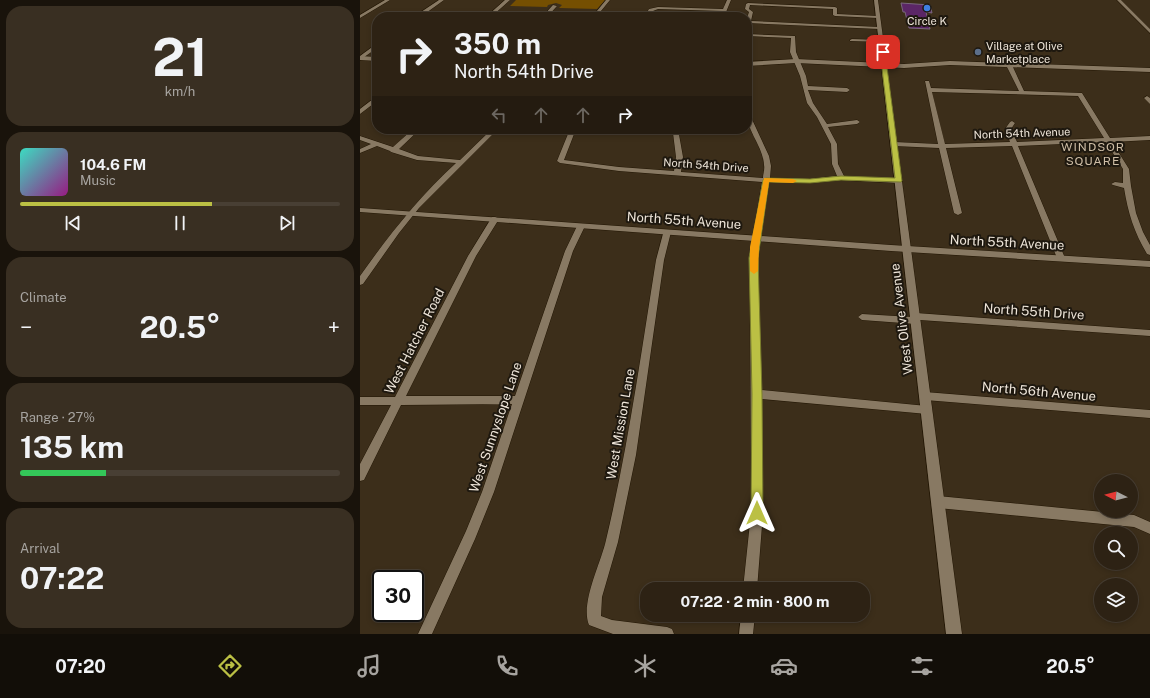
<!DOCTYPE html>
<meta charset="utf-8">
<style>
body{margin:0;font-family:"Public Sans",sans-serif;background:#392f22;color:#f1f3f6;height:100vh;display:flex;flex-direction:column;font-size:15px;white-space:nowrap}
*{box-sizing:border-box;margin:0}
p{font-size:13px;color:#a7a4a0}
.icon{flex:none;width:22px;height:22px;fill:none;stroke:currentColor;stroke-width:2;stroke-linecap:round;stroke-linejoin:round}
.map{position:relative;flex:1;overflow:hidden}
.side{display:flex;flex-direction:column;gap:6px;padding:6px;background:#19130b;width:360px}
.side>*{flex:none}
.top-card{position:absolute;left:12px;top:12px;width:380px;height:122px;border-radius:16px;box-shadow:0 2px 6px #0003,0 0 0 1px #483f34;background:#2d2214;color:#f1f3f6;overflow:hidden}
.needle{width:26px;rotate:276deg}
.fabs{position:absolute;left:734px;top:474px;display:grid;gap:8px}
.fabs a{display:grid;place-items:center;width:44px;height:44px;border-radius:50%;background:#2d2214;box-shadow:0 2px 6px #0003,0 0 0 1px #483f34;font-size:20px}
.speed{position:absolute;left:12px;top:570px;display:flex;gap:8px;font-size:20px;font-weight:700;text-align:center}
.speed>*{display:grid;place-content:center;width:52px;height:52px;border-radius:50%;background:#2d2214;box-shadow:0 2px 6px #0003,0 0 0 1px #483f34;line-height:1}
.speed .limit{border:2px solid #111;border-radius:6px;background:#fff;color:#111}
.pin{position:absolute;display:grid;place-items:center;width:34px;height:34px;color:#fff;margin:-17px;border-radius:8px;box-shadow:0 2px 6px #0006}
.me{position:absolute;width:44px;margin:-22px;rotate:0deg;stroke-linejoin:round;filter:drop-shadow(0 0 3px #0008)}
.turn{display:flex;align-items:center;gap:14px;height:84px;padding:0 16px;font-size:18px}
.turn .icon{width:52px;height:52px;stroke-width:2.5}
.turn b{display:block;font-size:28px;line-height:34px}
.lanes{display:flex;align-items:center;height:38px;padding:0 16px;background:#0003;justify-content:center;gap:20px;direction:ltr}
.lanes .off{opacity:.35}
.big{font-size:30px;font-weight:700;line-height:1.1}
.side .card{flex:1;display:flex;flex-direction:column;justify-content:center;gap:6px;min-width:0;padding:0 14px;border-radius:16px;background:#392f22}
.side .dial{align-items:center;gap:0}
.dial b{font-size:52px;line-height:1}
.song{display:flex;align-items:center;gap:12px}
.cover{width:48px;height:48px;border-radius:6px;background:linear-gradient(135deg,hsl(170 70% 55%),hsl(310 70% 35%))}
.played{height:4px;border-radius:2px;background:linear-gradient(90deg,#bbc044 60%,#483f34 60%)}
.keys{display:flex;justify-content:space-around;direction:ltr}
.heat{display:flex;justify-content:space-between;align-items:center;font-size:22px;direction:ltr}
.charge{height:6px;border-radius:3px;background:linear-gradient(90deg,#34c759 27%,#483f34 0)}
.trip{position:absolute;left:280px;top:582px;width:230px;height:40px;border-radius:16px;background:#2d2214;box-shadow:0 2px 6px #0003,0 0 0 1px #483f34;font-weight:700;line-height:40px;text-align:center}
.tabs{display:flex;height:64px;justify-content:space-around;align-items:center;background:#120e08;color:#a7a4a0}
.tabs .icon{width:28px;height:28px}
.tabs .on{color:#bbc044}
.tabs b{font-size:18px;color:#f1f3f6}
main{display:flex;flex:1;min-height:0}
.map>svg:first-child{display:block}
</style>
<main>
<section class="side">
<div class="card dial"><b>21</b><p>km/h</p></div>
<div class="card">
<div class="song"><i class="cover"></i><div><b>104.6 FM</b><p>Music</p></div></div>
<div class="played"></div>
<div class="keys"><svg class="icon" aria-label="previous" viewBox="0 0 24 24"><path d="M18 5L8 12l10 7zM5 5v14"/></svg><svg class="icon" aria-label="pause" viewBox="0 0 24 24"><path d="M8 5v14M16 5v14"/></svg><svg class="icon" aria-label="next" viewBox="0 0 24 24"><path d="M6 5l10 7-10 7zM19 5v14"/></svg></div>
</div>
<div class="card"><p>Climate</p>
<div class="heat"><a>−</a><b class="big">20.5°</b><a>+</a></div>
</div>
<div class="card"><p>Range · 27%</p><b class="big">135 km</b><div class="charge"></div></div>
<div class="card"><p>Arrival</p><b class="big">07:22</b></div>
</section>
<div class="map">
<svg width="790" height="634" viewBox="0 0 790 634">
<rect width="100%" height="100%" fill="#3c2e1a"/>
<path fill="#754f01" d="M156 0H245L237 9 199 8 202 5 196 3 188 5 187 7 150 6Z"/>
<path fill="#5b2666" stroke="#79687c" d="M541 3 570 5 572 13 566 12 570 29 549 28 545 12H543Z"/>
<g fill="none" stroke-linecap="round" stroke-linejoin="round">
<g stroke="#221604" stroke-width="1">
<path id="minor" d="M79 0H84L66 13 130 16 132 17 58 16V14Z
M246 0H250L236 17H232Z
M367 0H371L364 17H360L362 11 298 9 293 11 288 17H284L289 9 298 7 363 9Z
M757 0H761L790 29V33Z
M388 3 475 7 477 8V14L518 16 520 17 518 18 475 16 473 15V9L390 5 389 9 393 12 391 21 519 27 521 28 519 29 388 23 387 18 389 12 385 9 386 4Z
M193 5 197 6 187 17H182Z
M387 34 435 36 436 52 446 76 448 86 487 88 490 90 487 92 448 90 453 103 467 124 497 120 500 122 497 124 468 127 477 144 478 164 484 176 539 179 542 181 539 183 481 180 450 183 409 182 398 258 401 390 567 406 571 407 572 410 571 413 567 414 401 399 403 513 397 589H383L391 513 390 258 402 182 259 171 200 163 197 161 210 129H216L204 160 259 167 314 171 316 157 313 133 295 131 292 129H318L323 157 321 172 403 178C403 174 405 169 404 165 403 146 387 132 387 113L390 115 409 156 411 166 410 178 450 179 477 176 472 164 471 144 457 117 447 103 440 76 430 52 431 38 387 36Z
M492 39 521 40 523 41 521 42 490 41V40Z
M15 45H17V48L0 60V56Z
M649 63 652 65 664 91 722 93 750 138 790 136V140L752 142 769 169 771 186 776 213 783 232 790 245V255L787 254C774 232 768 213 764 188L753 185 751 184 755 182 763 183V169L746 142 658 146 705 258 701 261 697 258 652 146 586 148 602 213 598 215 594 213 579 148 534 146 531 144 534 142 578 144 565 81H569L571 88 659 91 646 65ZM572 92 718 96 744 138 657 142 651 129 655 123 652 121 650 122 645 129 650 142 585 144Z
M17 96V101L0 114V109Z
M787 96 790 98V104L784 98Z
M53 129H60L39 149 58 156 100 160 132 129H138L59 208 39 233 3 284 0 285V276C29 235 59 197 96 163L57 160 31 152 30 151 17 146 0 153V149L11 144 0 140V136L33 147Z
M132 217H135L139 219 116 256 46 396H155L205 251 218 224H221L225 226 213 251 134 492 115 539 72 634H58L106 531 122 492 152 404 41 405 4 480 0 481V464L31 405H0V397H35L108 256Z
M304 230H310L311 232 304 260 276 455 258 542 242 597 241 616 252 620 307 627 312 629 314 634H253L229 625C220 603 241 563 246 540 268 448 281 354 296 260Z
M556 313 790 330V336L560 320 559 323 556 324 502 320 498 317 502 314 552 317 553 314Z
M565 392 790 410V418L565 400 561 399 560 396 561 393Z
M578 496 774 515 790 522V534L774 527 578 508 574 506 572 502 574 498Z
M381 615H395L393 634H379Z"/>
</g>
<g stroke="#221604" stroke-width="1">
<path id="tertiary" d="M25 0H30L0 18V15Z
M145 0H150L131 17H126Z
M0 56 17 57V61L0 60Z
M436 59 544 64 590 61 790 68V72L590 65 544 68 436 63 387 66V62Z
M0 208 531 245 790 261V267L531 251 0 212Z"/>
</g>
<g stroke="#221604" stroke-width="1">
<path id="secondary" d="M514 0H518L602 634H586Z"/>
</g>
<use href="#minor" fill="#887963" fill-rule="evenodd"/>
<use href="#tertiary" fill="#887963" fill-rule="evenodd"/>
<use href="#secondary" fill="#887963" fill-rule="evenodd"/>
</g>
<path fill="#bbc044" stroke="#7a7d2c" d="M523 50 525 52 542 181 541 182 481 180 450 183 409 182 398 258 402 394 403 513 401 517 397 519 393 517 391 513 392 394 389 258 403 180 406 178 450 179 481 176 535 178 520 52Z"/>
<path fill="#f59e0b" d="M404 178 433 179 437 181 433 183 409 182 399 247 398 271 394 274 390 271V247Z"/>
<circle fill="#3f7fe0" stroke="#1e180f" stroke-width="1.5" cx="567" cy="8" r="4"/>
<circle fill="#5c6f8a" stroke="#1e180f" stroke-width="1.5" cx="618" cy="52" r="4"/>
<g text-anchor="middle" stroke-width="4" stroke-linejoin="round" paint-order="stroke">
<g font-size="11" fill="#eee5d9" stroke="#1e180f">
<text x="567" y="25">Circle K</text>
<text x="626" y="50" text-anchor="start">Village at Olive<tspan x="626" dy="13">Marketplace</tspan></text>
</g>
<g font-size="11" fill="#eee5d9" stroke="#1e180f">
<text transform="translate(662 133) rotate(-2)" y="4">North 54th Avenue</text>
<text transform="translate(346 165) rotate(4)" y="4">North 54th Drive</text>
</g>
<g font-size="12" letter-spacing="1" fill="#cfbea6" stroke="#1e180f">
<text x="733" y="151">WINDSOR<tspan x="733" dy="14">SQUARE</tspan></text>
</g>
<g font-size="13" fill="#eee5d9" stroke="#1e180f">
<text transform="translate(324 220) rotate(4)" y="5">North 55th Avenue</text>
<text transform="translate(647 242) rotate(3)" y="5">North 55th Avenue</text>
<text transform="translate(674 311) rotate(4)" y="5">North 55th Drive</text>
<text transform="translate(541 319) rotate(-97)" y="5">West Olive Avenue</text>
<text transform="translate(54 341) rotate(-63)" y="5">West Hatcher Road</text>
<text transform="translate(679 391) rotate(5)" y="5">North 56th Avenue</text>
<text transform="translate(260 424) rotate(-80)" y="5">West Mission Lane</text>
<text transform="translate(135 427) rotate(-71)" y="5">West Sunnyslope Lane</text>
</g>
</g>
</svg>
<div class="fabs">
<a><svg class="needle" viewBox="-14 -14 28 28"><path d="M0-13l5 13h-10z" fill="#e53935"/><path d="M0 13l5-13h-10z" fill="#a7a4a0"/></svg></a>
<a><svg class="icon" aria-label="search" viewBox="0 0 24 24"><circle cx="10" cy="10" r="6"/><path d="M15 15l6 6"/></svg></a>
<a><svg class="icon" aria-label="layers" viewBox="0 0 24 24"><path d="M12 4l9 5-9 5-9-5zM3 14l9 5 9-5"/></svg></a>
</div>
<div class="speed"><div class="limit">30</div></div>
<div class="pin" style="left:523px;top:52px;background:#d93025"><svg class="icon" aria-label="arrive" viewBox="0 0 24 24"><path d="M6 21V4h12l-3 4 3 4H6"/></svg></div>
<svg class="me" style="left:397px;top:513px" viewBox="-20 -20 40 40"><path d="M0-17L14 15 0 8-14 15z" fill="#bbc044" stroke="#fff" stroke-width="4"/></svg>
<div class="trip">07:22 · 2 min · 800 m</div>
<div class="top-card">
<div class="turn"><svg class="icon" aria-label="right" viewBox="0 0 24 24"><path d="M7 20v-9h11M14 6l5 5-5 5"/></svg><div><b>350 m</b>North 54th Drive</div></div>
<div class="lanes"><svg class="icon off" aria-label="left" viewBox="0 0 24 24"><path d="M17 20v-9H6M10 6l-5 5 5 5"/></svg><svg class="icon off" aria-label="ahead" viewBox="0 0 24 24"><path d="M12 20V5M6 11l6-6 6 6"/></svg><svg class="icon off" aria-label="ahead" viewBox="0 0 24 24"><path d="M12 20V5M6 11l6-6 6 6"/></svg><svg class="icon" aria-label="right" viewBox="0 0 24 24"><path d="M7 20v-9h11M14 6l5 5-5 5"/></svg></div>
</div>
</div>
</main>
<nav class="tabs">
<b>07:20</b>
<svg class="icon on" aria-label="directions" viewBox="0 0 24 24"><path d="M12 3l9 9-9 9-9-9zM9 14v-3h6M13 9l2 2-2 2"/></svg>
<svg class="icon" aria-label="music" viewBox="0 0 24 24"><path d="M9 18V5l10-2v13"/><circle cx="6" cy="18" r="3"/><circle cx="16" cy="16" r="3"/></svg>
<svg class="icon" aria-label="phone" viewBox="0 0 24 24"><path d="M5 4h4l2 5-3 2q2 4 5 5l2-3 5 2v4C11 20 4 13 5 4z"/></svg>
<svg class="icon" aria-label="climate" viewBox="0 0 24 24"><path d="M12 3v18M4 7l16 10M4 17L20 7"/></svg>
<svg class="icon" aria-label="car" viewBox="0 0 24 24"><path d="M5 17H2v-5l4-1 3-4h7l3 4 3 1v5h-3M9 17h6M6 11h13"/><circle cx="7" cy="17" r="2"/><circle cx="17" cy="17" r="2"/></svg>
<svg class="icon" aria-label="filters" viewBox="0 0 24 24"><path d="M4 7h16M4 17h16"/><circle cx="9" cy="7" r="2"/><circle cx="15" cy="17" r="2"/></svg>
<b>20.5°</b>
</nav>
